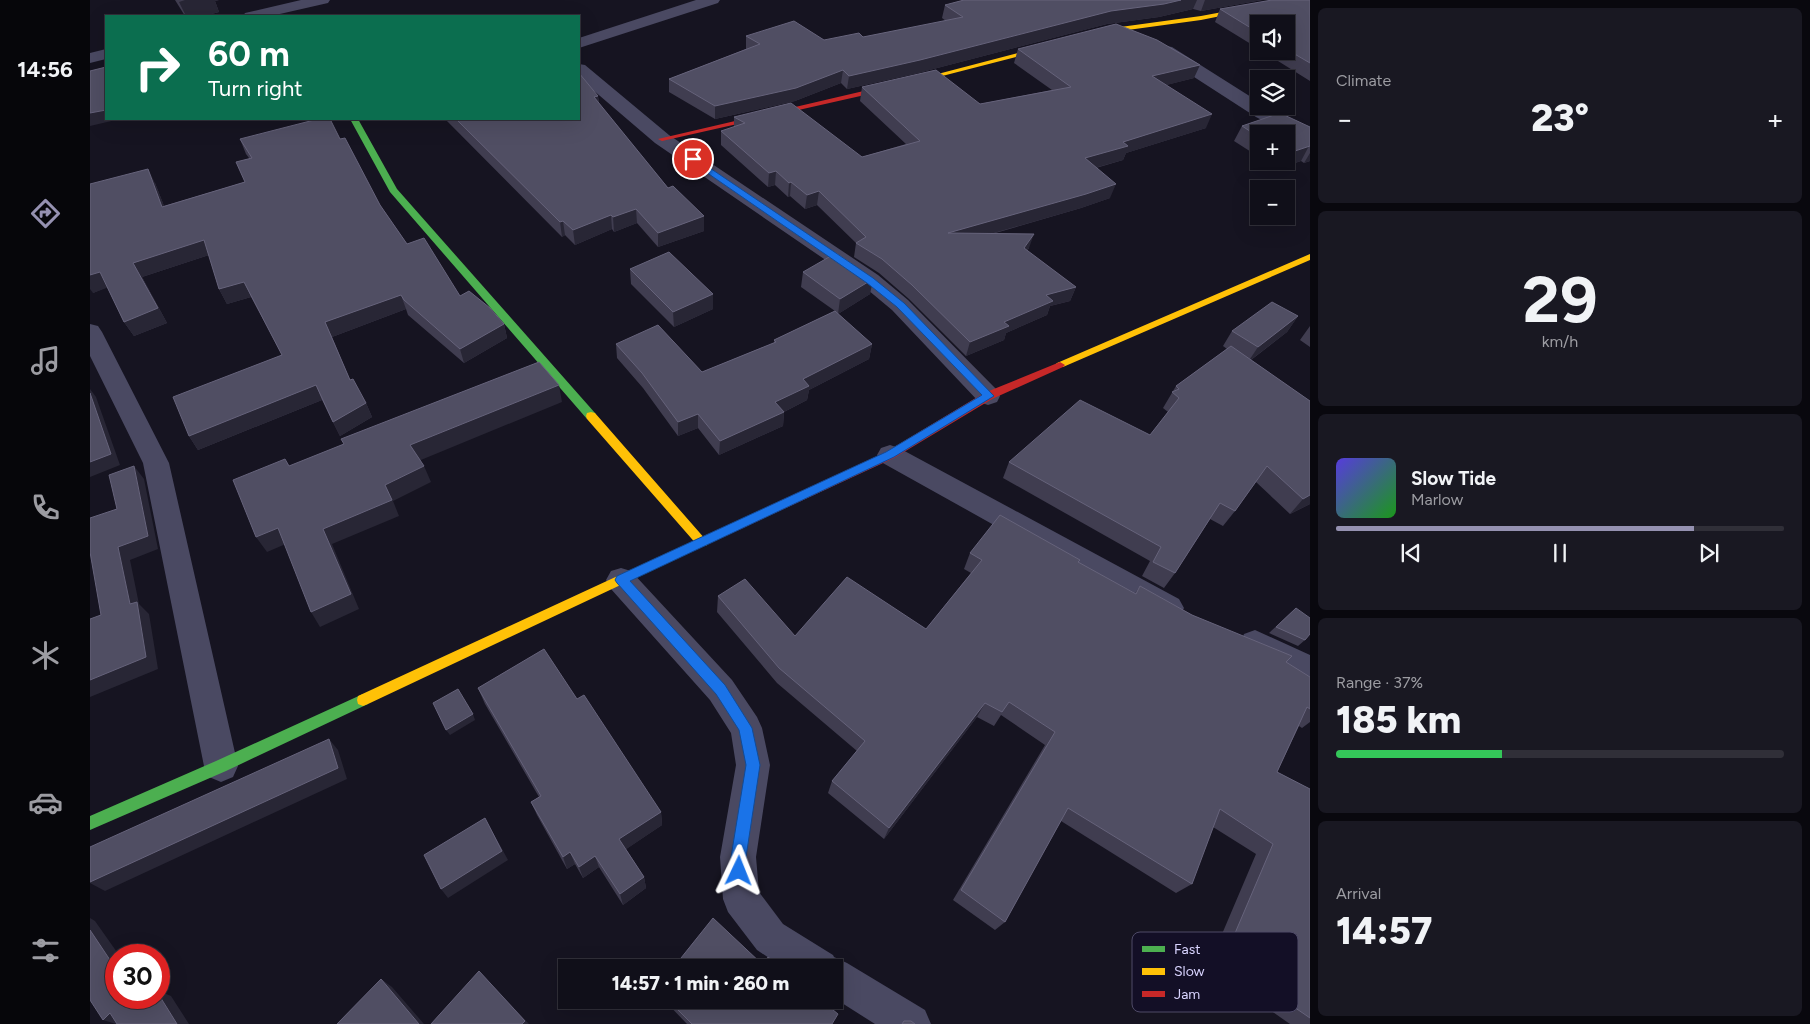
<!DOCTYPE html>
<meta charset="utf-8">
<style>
body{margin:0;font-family:Figtree,sans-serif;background:#191822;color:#f1f3f6;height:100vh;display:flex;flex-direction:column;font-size:19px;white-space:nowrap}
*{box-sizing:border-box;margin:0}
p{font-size:16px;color:#9c9ca2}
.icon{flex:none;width:28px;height:28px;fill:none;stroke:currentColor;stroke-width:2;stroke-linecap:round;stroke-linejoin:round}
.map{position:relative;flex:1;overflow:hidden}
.sheet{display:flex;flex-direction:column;gap:8px;padding:8px;background:#09080e;width:500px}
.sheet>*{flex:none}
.hud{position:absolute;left:15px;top:15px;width:475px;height:105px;border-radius:0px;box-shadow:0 5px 20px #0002,0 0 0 1px #302f38;background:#0b6e4f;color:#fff;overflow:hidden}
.buttons{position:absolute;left:1160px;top:15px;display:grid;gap:10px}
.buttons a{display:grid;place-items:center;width:45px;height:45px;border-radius:0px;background:#100f19;box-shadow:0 5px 20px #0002,0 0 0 1px #302f38;font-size:25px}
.speed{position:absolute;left:15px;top:944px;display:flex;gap:10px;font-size:25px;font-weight:700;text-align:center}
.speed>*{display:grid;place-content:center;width:65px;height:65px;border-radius:50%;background:#100f19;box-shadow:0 5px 20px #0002,0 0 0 1px #302f38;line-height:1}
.speed .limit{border:8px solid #d22;background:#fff;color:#111}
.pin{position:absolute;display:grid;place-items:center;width:42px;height:42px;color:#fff;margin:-21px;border:2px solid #fff;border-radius:50%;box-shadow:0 1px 5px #0007}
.me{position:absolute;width:55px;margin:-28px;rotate:2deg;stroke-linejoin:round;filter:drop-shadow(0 0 4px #0008)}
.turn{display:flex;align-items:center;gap:18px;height:105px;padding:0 20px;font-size:22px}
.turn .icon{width:65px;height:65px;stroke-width:2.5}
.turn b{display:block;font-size:35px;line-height:42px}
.big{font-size:38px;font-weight:800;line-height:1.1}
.sheet .tile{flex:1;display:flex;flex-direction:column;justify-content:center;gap:8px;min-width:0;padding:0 18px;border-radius:8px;background:#191822}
.sheet .dial{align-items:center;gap:0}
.dial b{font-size:65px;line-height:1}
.song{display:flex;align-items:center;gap:15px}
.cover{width:60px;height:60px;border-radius:8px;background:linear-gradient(135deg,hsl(250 70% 55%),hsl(120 70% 35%))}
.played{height:5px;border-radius:2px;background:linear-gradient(90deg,#9591b1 80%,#302f38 80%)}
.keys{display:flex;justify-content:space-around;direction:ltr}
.heat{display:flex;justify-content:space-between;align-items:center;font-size:28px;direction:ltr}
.charge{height:8px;border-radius:4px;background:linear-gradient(90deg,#34c759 37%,#302f38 0)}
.trip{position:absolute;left:468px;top:959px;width:285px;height:50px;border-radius:0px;background:#100f19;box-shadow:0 5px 20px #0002,0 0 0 1px #302f38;font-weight:800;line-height:50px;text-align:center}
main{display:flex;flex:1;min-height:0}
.tab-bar{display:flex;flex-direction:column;width:90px;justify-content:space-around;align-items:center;background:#06060a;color:#9c9ca2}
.tab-bar .icon{width:35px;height:35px}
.tab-bar .on{color:#9591b1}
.tab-bar b{font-size:22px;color:#f1f3f6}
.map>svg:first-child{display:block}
</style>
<main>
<nav class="tab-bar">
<b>14:56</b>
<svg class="icon on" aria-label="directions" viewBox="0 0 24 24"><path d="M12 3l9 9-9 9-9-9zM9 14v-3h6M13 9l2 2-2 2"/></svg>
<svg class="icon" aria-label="music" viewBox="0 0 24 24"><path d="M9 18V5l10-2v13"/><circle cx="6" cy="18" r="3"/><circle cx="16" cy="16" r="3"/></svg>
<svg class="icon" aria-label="phone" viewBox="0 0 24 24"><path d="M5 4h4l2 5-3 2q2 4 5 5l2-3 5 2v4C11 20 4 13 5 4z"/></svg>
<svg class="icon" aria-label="climate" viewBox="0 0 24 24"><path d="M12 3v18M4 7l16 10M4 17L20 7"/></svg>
<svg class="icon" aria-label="car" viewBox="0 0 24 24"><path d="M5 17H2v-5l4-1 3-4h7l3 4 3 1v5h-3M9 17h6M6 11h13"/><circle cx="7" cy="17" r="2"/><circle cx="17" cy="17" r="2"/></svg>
<svg class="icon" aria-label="filters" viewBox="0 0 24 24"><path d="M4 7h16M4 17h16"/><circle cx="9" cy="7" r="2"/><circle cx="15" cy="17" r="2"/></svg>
</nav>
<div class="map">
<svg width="1220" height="1024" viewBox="0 0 1220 1024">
<rect width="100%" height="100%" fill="#161421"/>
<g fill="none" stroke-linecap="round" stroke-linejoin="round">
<path fill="#4a4962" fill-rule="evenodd" d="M211 0H240L238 3 181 16H153L155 13Z
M606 0H630L628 3 489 48V38Z
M1076 46 1082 47 1169 102V106H1175L1220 130V144L1213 142 1166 117 1070 55 1067 51 1070 47Z
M16 49V59L0 63V53Z
M489 64 495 65 579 135 788 275 818 300 907 390 910 396 907 402 898 405 889 402 802 310 772 285 565 143 489 78Z
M0 324 8 326 12 332 79 463 148 766 143 777 131 782 119 777 114 766 53 463 0 356Z
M800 445 809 448 1089 599 1094 608 1089 617 1079 621 1069 617 791 462 787 455 791 448Z
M531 568 541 571 642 680 667 717 672 728 680 765 666 857 669 892 693 924 743 955 744 957 757 963 835 1010 841 1024H785L744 998V968H694L667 950 638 912 633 899 630 857 646 765 641 733 620 700 521 589 516 580 521 571Z
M1165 630 1220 655V684L1154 654 1150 644 1154 634Z"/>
<path fill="#4caf50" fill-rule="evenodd" d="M260 119H268L307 189 505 413 506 416 505 419H497L300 192Z
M273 694 278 696 279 700 278 704 136 771 0 830V816L126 761Z"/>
<path fill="#ffc107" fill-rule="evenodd" d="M1197 0H1211L1111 20 1023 32 825 83 821 81 1023 28 1111 16Z
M1220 254V260L973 367H967L965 365 967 363Z
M501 412 505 413 616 540 618 543 616 546H608L497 419 496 416 497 413Z
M586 549 590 551 592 554 590 557 278 704 273 706 268 704 267 700 268 696Z"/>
<path fill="#c62828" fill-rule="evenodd" d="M825 79H828V83L572 141 568 139Z
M970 362 975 365 973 367 902 399 804 458 590 557 586 559 582 557 580 554 582 551 796 452 894 393Z"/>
</g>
<path fill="#403d50" d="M85 0H129L125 1 129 12 114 16H95Z
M874 0H1172L1111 11 1103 9 1069 17 1017 24 828 73 757 89 751 83 705 101 625 119 579 92V79L656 49V36L734 40 773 37 856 21 852 18 855 5Z
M1220 0V81L1172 51H1196V24H1169V49L1125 22 1130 9Z
M928 49 1104 78 1076 85 1116 128 1036 153 1033 160 1006 168 1020 198 991 208 902 234 939 248 937 251 986 287 980 301 960 306 957 315 916 333 914 340 876 356 819 299 789 273 764 257 766 243 727 205 715 209 700 196 698 197 685 185 678 187 631 145V131L644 127V117L772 157 816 144 770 101 772 87 890 104 962 90 924 63Z
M508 96 509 104 578 188 614 216V231L568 247 547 223 524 232 522 229 485 245 475 235 472 237 355 119H489Z
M1152 126 1220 127V161L1214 163 1211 161 1187 169 1175 161H1196V134H1169V157L1144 141Z
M150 139H250L290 205 317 244 370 296 414 324 417 338 374 363 318 315 316 309 242 337 260 380 276 403 282 417 250 436 232 400 108 450 99 436 192 355 161 297 137 304 129 289 119 255 52 277 77 323 44 336 34 322 17 287 3 293 65 183 74 206 155 182 159 158 156 154Z
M540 269 623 294V309L584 327 541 284Z
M713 272 783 279 780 294 748 314 782 344 779 359 719 390 717 400 694 412 693 426 629 455 608 428 588 436 553 388 527 358 526 344 612 372 684 343V340L745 311 711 287Z
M1208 316 1197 332 1161 360 1220 401V504L1200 514 1166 482 1145 511 1133 526 1120 519 1085 573 1074 588 1052 576 1060 561 913 478 919 462 1060 435 1078 412 1073 408 1086 386 1137 349 1133 346 1142 331Z
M1220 326V347L1210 340Z
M880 553 988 563 1045 593 1050 586 1102 615 1196 662 1220 677V722L1212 728 1209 726 1187 772 1220 789V1024H1200L1118 967 1166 854 1123 827 1102 884 1086 893 971 821 915 922 905 930 863 900 955 745 911 715 904 726 887 717 794 839 738 793 742 781 767 751 687 683 627 612 628 596 705 636 836 629 881 573 874 569Z
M1206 608 1215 640 1208 646 1179 633Z
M388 688 487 699 571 812 572 825 536 849 554 877 556 888 533 905 509 867 493 878 485 864 477 869 447 815 441 802 449 797 395 704Z
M574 1000H731L742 1024H597Z"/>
<path fill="#282635" d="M95 0H129L125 1 129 12 114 16H96L89 2Z
M1091 0H1107L1103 9 1069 17 1017 24 828 73 757 89 759 76 1021 11Z
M1115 0H1172L1111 11Z
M1110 65 1104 78 1057 90 1062 76Z
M753 70 751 83 705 101 625 119V106Z
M508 96 510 110 504 97Z
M16 110V119H30L0 126V113Z
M1122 114 1116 128 1036 153 1033 160 990 172 995 158 1033 142Z
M1219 146 1211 161 1187 169 1191 161H1196V154Z
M1220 153V161L1214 163Z
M58 169 65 183 80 221 72 207Z
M686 171 685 185 678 187 679 173Z
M701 182 700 196 698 197 699 183Z
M1026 184 1020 198 991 208 855 247 858 233Z
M729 191 727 205 715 209 717 195Z
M546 209 547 223 524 232 523 217Z
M521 215 522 229 485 245 483 230Z
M614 216V231L568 247V233Z
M473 221 475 235 472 237 470 222Z
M944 234 939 248 929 262 934 248Z
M114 240 122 254 52 277 77 323 44 336 34 322 43 263Z
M10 272 19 287 3 293 0 289V275Z
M783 279 780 294 748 314 750 299Z
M154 282 161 297 137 304 129 289Z
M986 287 980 301 960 306 957 315 916 333 914 340 876 356 880 342 914 322 956 295Z
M623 294V309L584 327 583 312Z
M311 295 316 309 242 337 235 322Z
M1208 316 1197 332 1158 362 1168 347Z
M414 324 417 338 374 363 370 349Z
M782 344 779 359 719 390 717 400 684 417 685 402 713 379Z
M226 385 232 400 108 450 99 436Z
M469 385 472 402 326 462 320 445Z
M0 389 6 397 30 465 0 477Z
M276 403 282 417 250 436 243 422Z
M694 412 693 426 629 455 630 441Z
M608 414V428L588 436V422Z
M44 466 54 479 68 549 40 560 49 604 59 614 68 669 0 697V680L40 604 28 547Z
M334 466 341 482 303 501 309 516 242 544 269 609 230 627 221 612 233 529 295 485Z
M1220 495V504L1200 514 1213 499Z
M188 528 198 543 177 552 166 537Z
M895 703 887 717 794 839 799 828Z
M383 714 385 720 360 735 356 730Z
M239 739 248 750 257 779 15 891 0 883V882Z
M571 812 572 825 532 852 529 839Z
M395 818 418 860 358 898 351 889Z
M480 852 485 864 477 869 473 857Z
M505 856 509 867 493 878 489 867Z
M554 877 556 888 533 905 530 894Z
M0 918 5 921 29 955H26V969L0 930Z
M389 971 439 1024H432Z
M291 979 302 987 334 1024H329Z
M69 991 81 996 99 1024H87L69 995Z
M45 998H58L50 1004Z
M20 1013 31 1024H26L13 1020Z"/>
<path fill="#504e63" stroke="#66637b" d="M874 0H1091L1074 4 1021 11 830 60 759 76 753 70 706 88 625 106 579 79 670 44 656 36 704 21 734 40 769 33 773 37 873 17 855 5Z
M1182 0H1220V63L1196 49V24H1169V33L1130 9Z
M1026 24 1067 40 1110 65 1062 76 1122 114 1033 142 1038 146 995 158 1026 184 996 194 858 233 944 234 934 248 986 287 956 295 963 301 914 322 919 326 880 342 822 285 792 259 766 243 776 237 729 191 717 195 701 182 699 183 686 171 679 173 631 131 655 123 644 117 701 103 772 157 830 141 772 87 846 70 890 104 981 87 928 49Z
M16 67V110L0 113V71Z
M489 73 508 96 504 97 578 188 583 186 614 216 568 233 546 209 523 217 521 215 483 230 473 221 470 222 366 119H489Z
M1190 113 1220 127V146L1196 154V134H1169V137L1152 126Z
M228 119H240L250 139 255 138 290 205 317 244 334 238 370 296 379 291 400 308 414 324 370 349 314 300 311 295 235 322 260 380 263 379 276 403 243 422 226 385 99 436 83 397 192 355 154 282 129 289 114 240 43 263 68 308 34 322 10 272 0 275V184L58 169 72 207 155 182 146 162 162 158 150 139Z
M579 252 623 294 583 312 540 269Z
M746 253 783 279 750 299 713 272Z
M1182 302 1208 316 1168 347 1142 331Z
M745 311 782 344 713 379 719 386 685 402 694 412 630 441 608 414 588 422 552 373 526 344 568 325 612 372 686 342 684 340Z
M1141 346 1220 401V495L1213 499 1177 466 1145 511 1130 503 1085 573 1063 562 1071 547 919 462 990 400 1060 435 1089 398 1082 392 1089 389 1086 386Z
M449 362 469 385 320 445 334 466 295 485 302 500 233 529 261 594 221 612 188 528 166 537 143 480 195 459 199 466 254 444 251 439Z
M0 393 21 454 0 462Z
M44 466 58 536 28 547 40 604 47 602 56 657 0 680V619L11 615 0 552V518L27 509 19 475Z
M910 515 990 560 988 562 1046 594 1050 586 1102 615 1202 656 1196 662 1220 677V709L1217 707 1187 772 1220 789V1018L1134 959 1183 844 1130 809 1102 884 978 808 915 922 871 890 965 732 919 702 912 712 895 703 799 828 742 781 775 741 689 668 628 596 655 579 705 636 757 577 836 629 892 560 880 553Z
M1206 608 1220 618V634L1215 640 1186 627Z
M454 649 487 699 494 695 571 812 529 839 554 877 530 894 505 856 489 867 480 852 473 857 441 802 451 796 388 688Z
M368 689 383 714 356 730 343 703Z
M239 739 248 768 0 882V847Z
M395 818 412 851 351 889 334 855Z
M623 918 673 965 678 957 692 968H583Z
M0 930 26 969V998H45L50 1004 57 998H69V995L87 1024H27L20 1013 13 1020 0 1000Z
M389 971 435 1021 432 1024H341Z
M291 979 329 1024H247Z
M578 1000H731L748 1014 742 1024H602Z
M814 1021H821L825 1024H812Z"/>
<path fill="#1a73e8" stroke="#114b97" d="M600 158H605L783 278 814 303 904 396 804 457 540 581 635 685 662 728 670 765 656 857 657 871 655 876 649 878 644 876 641 857 656 765 649 730 626 694 527 583 525 580 527 576 796 452 892 395 807 307 777 283 600 161Z"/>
<rect x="1042" y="932" width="166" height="80" rx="8" fill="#130f26" stroke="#4e4a67" stroke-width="1"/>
<rect x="1052" y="946" width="23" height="6" fill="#4caf50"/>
<rect x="1052" y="968" width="23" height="7" fill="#ffc107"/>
<rect x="1052" y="991" width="23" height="6" fill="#c62828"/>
<g font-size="14" fill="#d9d4ff">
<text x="1084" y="954">Fast</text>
<text x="1084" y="976">Slow</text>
<text x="1084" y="999">Jam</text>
</g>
</svg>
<div class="buttons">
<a><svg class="icon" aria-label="sound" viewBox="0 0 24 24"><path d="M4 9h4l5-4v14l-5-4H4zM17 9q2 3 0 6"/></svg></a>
<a><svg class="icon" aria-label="layers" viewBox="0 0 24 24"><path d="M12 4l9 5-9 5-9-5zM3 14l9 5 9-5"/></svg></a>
<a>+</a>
<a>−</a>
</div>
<div class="speed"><div class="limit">30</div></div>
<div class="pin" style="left:603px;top:159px;background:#d93025"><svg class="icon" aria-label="arrive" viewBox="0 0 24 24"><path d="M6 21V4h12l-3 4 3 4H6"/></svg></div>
<svg class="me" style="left:649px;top:871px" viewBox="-20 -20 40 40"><path d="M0-17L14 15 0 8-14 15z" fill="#1a73e8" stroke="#fff" stroke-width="4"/></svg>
<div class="trip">14:57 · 1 min · 260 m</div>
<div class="hud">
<div class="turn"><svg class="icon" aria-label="right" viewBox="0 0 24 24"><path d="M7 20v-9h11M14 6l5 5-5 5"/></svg><div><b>60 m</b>Turn right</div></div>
</div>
</div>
<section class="sheet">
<div class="tile"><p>Climate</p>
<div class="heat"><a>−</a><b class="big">23°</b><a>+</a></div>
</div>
<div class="tile dial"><b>29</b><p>km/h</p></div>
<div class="tile">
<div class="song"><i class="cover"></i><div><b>Slow Tide</b><p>Marlow</p></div></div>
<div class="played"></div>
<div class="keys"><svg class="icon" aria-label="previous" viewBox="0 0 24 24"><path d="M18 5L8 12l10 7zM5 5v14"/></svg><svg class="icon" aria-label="pause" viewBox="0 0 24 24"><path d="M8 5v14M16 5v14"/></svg><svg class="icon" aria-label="next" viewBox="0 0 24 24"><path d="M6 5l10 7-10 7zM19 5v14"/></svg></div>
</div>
<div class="tile"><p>Range · 37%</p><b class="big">185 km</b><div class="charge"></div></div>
<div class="tile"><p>Arrival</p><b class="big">14:57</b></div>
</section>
</main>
